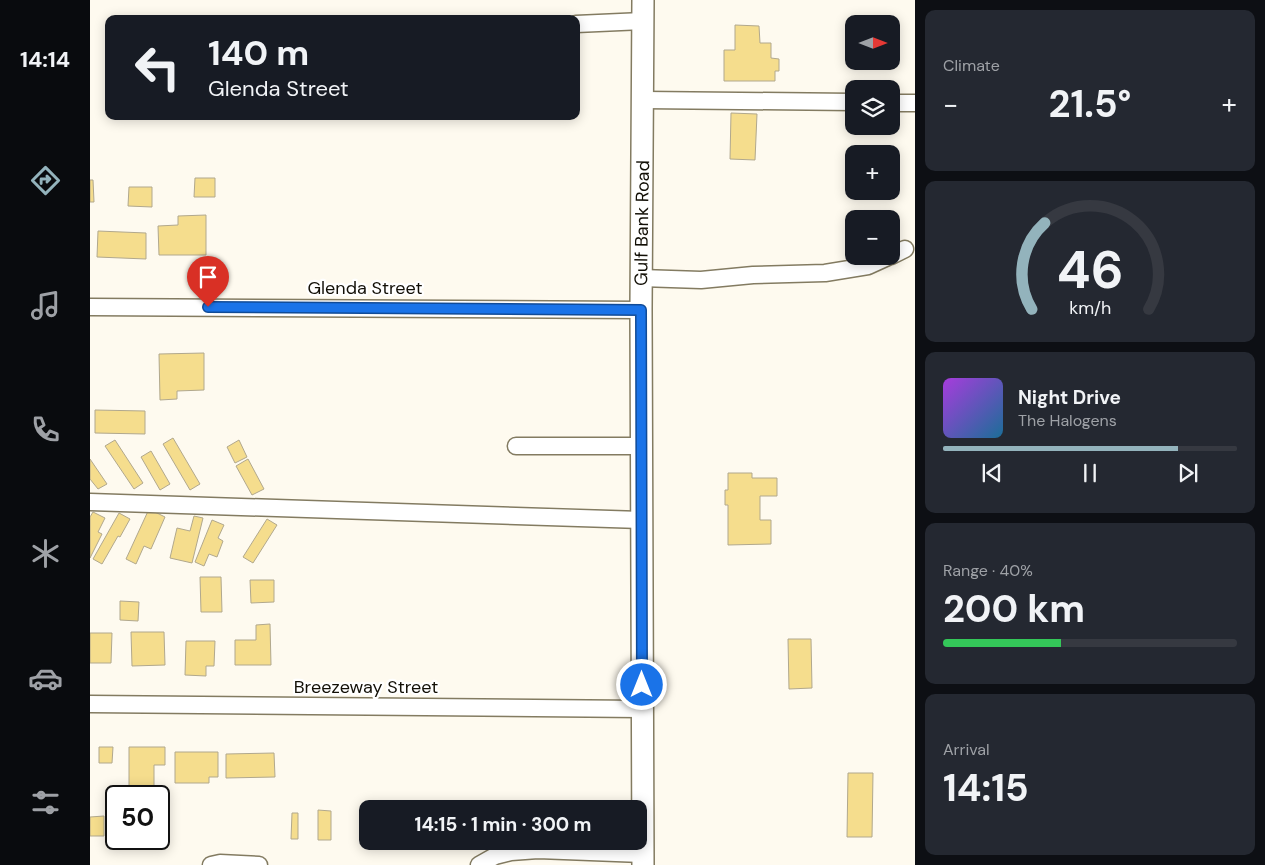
<!DOCTYPE html>
<meta charset="utf-8">
<style>
body{margin:0;font-family:"DM Sans",sans-serif;background:#242831;color:#f1f3f6;height:100vh;display:flex;flex-direction:column;font-size:19px;white-space:nowrap}
*{box-sizing:border-box;margin:0}
p{font-size:16px;color:#9ea1a6}
.icon{flex:none;width:28px;height:28px;fill:none;stroke:currentColor;stroke-width:2;stroke-linecap:round;stroke-linejoin:round}
.map{position:relative;flex:1;overflow:hidden}
.side{display:flex;flex-direction:column;gap:10px;padding:10px;background:#0d0f14;width:350px}
.side>*{flex:none}
.banner{position:absolute;left:15px;top:15px;width:475px;height:105px;border-radius:10px;box-shadow:0 2px 12px #0003;background:#171b24;color:#f1f3f6;overflow:hidden}
.needle{width:32px;rotate:90deg}
.tools{position:absolute;left:755px;top:15px;display:grid;gap:10px}
.tools a{display:grid;place-items:center;width:55px;height:55px;border-radius:10px;background:#171b24;box-shadow:0 2px 12px #0003;font-size:25px}
.speed{position:absolute;left:15px;top:785px;display:flex;gap:10px;font-size:25px;font-weight:700;text-align:center}
.speed>*{display:grid;place-content:center;width:65px;height:65px;border-radius:50%;background:#171b24;box-shadow:0 2px 12px #0003;line-height:1}
.speed .limit{border:2px solid #111;border-radius:8px;background:#fff;color:#111}
.pin{position:absolute;display:grid;place-items:center;width:42px;height:42px;color:#fff;margin:-51px -21px;border-radius:50% 50% 50% 0;rotate:-45deg;box-shadow:0 0 5px #0007}
.pin .icon{rotate:45deg}
.me{position:absolute;width:55px;margin:-28px;rotate:0deg;stroke-linejoin:round;filter:drop-shadow(0 0 4px #0008)}
.turn{display:flex;align-items:center;gap:18px;height:105px;padding:0 20px;font-size:22px}
.turn .icon{width:65px;height:65px;stroke-width:2.5}
.turn b{display:block;font-size:35px;line-height:42px}
.big{font-size:38px;font-weight:700;line-height:1.1}
.side .tile{flex:1;display:flex;flex-direction:column;justify-content:center;gap:8px;min-width:0;padding:0 18px;border-radius:10px;background:#242831}
.side .dial{align-items:center;gap:0}
.dial svg{height:130px;overflow:visible;fill:none;stroke:#363941;stroke-width:7;stroke-linecap:round;text-anchor:middle}
.dial text{fill:#f1f3f6;stroke:none}
.song{display:flex;align-items:center;gap:15px}
.cover{width:60px;height:60px;border-radius:8px;background:linear-gradient(135deg,hsl(280 70% 55%),hsl(200 70% 35%))}
.played{height:5px;border-radius:2px;background:linear-gradient(90deg,#93b3bc 80%,#363941 80%)}
.keys{display:flex;justify-content:space-around;direction:ltr}
.heat{display:flex;justify-content:space-between;align-items:center;font-size:28px;direction:ltr}
.charge{height:8px;border-radius:4px;background:linear-gradient(90deg,#34c759 40%,#363941 0)}
.trip{position:absolute;left:269px;top:800px;width:288px;height:50px;border-radius:10px;background:#171b24;box-shadow:0 2px 12px #0003;font-weight:700;line-height:50px;text-align:center}
main{display:flex;flex:1;min-height:0}
.tab-bar{display:flex;flex-direction:column;width:90px;justify-content:space-around;align-items:center;background:#090b0e;color:#9ea1a6}
.tab-bar .icon{width:35px;height:35px}
.tab-bar .current{color:#93b3bc}
.tab-bar b{font-size:22px;color:#f1f3f6}
.map>svg:first-child{display:block}
</style>
<main>
<nav class="tab-bar">
<b>14:14</b>
<svg class="icon current" aria-label="directions" viewBox="0 0 24 24"><path d="M12 3l9 9-9 9-9-9zM9 14v-3h6M13 9l2 2-2 2"/></svg>
<svg class="icon" aria-label="music" viewBox="0 0 24 24"><path d="M9 18V5l10-2v13"/><circle cx="6" cy="18" r="3"/><circle cx="16" cy="16" r="3"/></svg>
<svg class="icon" aria-label="phone" viewBox="0 0 24 24"><path d="M5 4h4l2 5-3 2q2 4 5 5l2-3 5 2v4C11 20 4 13 5 4z"/></svg>
<svg class="icon" aria-label="climate" viewBox="0 0 24 24"><path d="M12 3v18M4 7l16 10M4 17L20 7"/></svg>
<svg class="icon" aria-label="car" viewBox="0 0 24 24"><path d="M5 17H2v-5l4-1 3-4h7l3 4 3 1v5h-3M9 17h6M6 11h13"/><circle cx="7" cy="17" r="2"/><circle cx="17" cy="17" r="2"/></svg>
<svg class="icon" aria-label="filters" viewBox="0 0 24 24"><path d="M4 7h16M4 17h16"/><circle cx="9" cy="7" r="2"/><circle cx="15" cy="17" r="2"/></svg>
</nav>
<div class="map">
<svg width="825" height="865" viewBox="0 0 825 865">
<rect width="100%" height="100%" fill="#fefaef"/>
<path fill="#f5dd8d" stroke="#b1a88d" d="M645 25 669 26 670 43H681V58L689 59V71H685V81H634V50H645Z
M641 113 667 114 665 160 640 159Z
M105 178H125V197H104Z
M0 180H3L4 202H0Z
M39 187H62V207L38 206Z
M116 215V255H69L68 226 88 225V216Z
M8 231 56 233V259L7 257Z
M114 353V390L87 391V399L70 400 69 354Z
M5 410 55 411V434L5 433Z
M83 438 110 484 100 490 73 444Z
M25 440 53 483 44 489 15 446Z
M149 440 157 457 145 463 137 447Z
M61 451 80 484 70 490 51 457Z
M0 459 17 484 8 489 0 479Z
M158 459 174 489 162 495 146 466Z
M638 473H662V478H687V496H670V520H681V544L638 545V505H635V490H638Z
M59 509 75 517 61 549 54 546 46 564 36 559Z
M3 512 15 518 8 532 12 534 0 558V517Z
M29 513 40 519 30 537 28 536 12 564 3 559Z
M104 516 113 518 102 563 80 558 87 528 100 531Z
M177 519 187 525 163 563 153 557Z
M122 520 134 525 128 538 133 541 127 557 119 554 114 566 105 562Z
M110 577H131L132 612H111Z
M160 580H184V602L161 603Z
M30 601 49 602 48 621 30 620Z
M180 624 181 665H145V640H166V625Z
M41 632H74L75 665 42 666Z
M0 633H22L21 663H0Z
M698 639H721L722 688 699 689Z
M96 641H125L124 666H116V676L95 675Z
M9 747H23L22 763H9Z
M39 747H75V765H64V787H51V796H39Z
M85 752H128V777H119V783H85Z
M184 753 185 777 136 778V754Z
M758 773H783L782 837H757Z
M228 810 241 811V840H228Z
M202 813H208V839H201Z
M14 816V836H0V817Z"/>
<g fill="none" stroke-linecap="round" stroke-linejoin="round">
<g stroke="#837b61" stroke-width="19">
<path id="minor" d="M486 24 553 21
M554 100 764 102
M801 103H825
M801 256 815 249
M551 278 611 280 663 275 735 273 778 266 800 256
M0 307 551 310
M426 446H551
M0 502 551 520
M0 704 551 709
M121 865 130 863 169 865
M389 865 405 856 421 852 448 850 552 854"/>
</g>
<g stroke="#837b61" stroke-width="24">
<path id="major" d="M553 865 551 310 553 0"/>
</g>
<use href="#minor" stroke="#fff" stroke-width="16"/>
<use href="#major" stroke="#fff" stroke-width="21"/>
</g>
<g fill="none" stroke-linecap="round" stroke-linejoin="round">
<g stroke="#114b97" stroke-width="12">
<path id="route" d="M118 307 551 310 552 685"/>
</g>
<use href="#route" stroke="#1a73e8" stroke-width="9"/>
</g>
<g text-anchor="middle" stroke-width="4.5" stroke-linejoin="round" paint-order="stroke">
<g font-size="18" fill="#120f06" stroke="#fff">
<text transform="translate(552 223) rotate(-89)" y="6">Gulf Bank Road</text>
<text x="275" y="294">Glenda Street</text>
<text x="276" y="693">Breezeway Street</text>
</g>
</g>
</svg>
<div class="tools">
<a><svg class="needle" viewBox="-14 -14 28 28"><path d="M0-13l5 13h-10z" fill="#e53935"/><path d="M0 13l5-13h-10z" fill="#9ea1a6"/></svg></a>
<a><svg class="icon" aria-label="layers" viewBox="0 0 24 24"><path d="M12 4l9 5-9 5-9-5zM3 14l9 5 9-5"/></svg></a>
<a>+</a>
<a>−</a>
</div>
<div class="speed"><div class="limit">50</div></div>
<div class="pin" style="left:118px;top:307px;background:#d93025"><svg class="icon" aria-label="arrive" viewBox="0 0 24 24"><path d="M6 21V4h12l-3 4 3 4H6"/></svg></div>
<svg class="me" style="left:552px;top:685px" viewBox="-20 -20 40 40"><circle r="17" fill="#1a73e8" stroke="#fff" stroke-width="3"/><path d="M0-11L8 9 0 5-8 9z" fill="#fff"/></svg>
<div class="trip">14:15 · 1 min · 300 m</div>
<div class="banner">
<div class="turn"><svg class="icon" aria-label="left" viewBox="0 0 24 24"><path d="M17 20v-9H6M10 6l-5 5 5 5"/></svg><div><b>140 m</b>Glenda Street</div></div>
</div>
</div>
<section class="side">
<div class="tile"><p>Climate</p>
<div class="heat"><a>−</a><b class="big">21.5°</b><a>+</a></div>
</div>
<div class="tile dial"><svg viewBox="0 0 100 80">
<path d="M14 69A42 42 0 1 1 86 69"/>
<path d="M14 69A42 42 0 0 1 22 16" stroke="#93b3bc"/>
<text x="50" y="56" font-size="32" font-weight="700">46</text>
<text x="50" y="72" font-size="11">km/h</text>
</svg></div>
<div class="tile">
<div class="song"><i class="cover"></i><div><b>Night Drive</b><p>The Halogens</p></div></div>
<div class="played"></div>
<div class="keys"><svg class="icon" aria-label="previous" viewBox="0 0 24 24"><path d="M18 5L8 12l10 7zM5 5v14"/></svg><svg class="icon" aria-label="pause" viewBox="0 0 24 24"><path d="M8 5v14M16 5v14"/></svg><svg class="icon" aria-label="next" viewBox="0 0 24 24"><path d="M6 5l10 7-10 7zM19 5v14"/></svg></div>
</div>
<div class="tile"><p>Range · 40%</p><b class="big">200 km</b><div class="charge"></div></div>
<div class="tile"><p>Arrival</p><b class="big">14:15</b></div>
</section>
</main>
